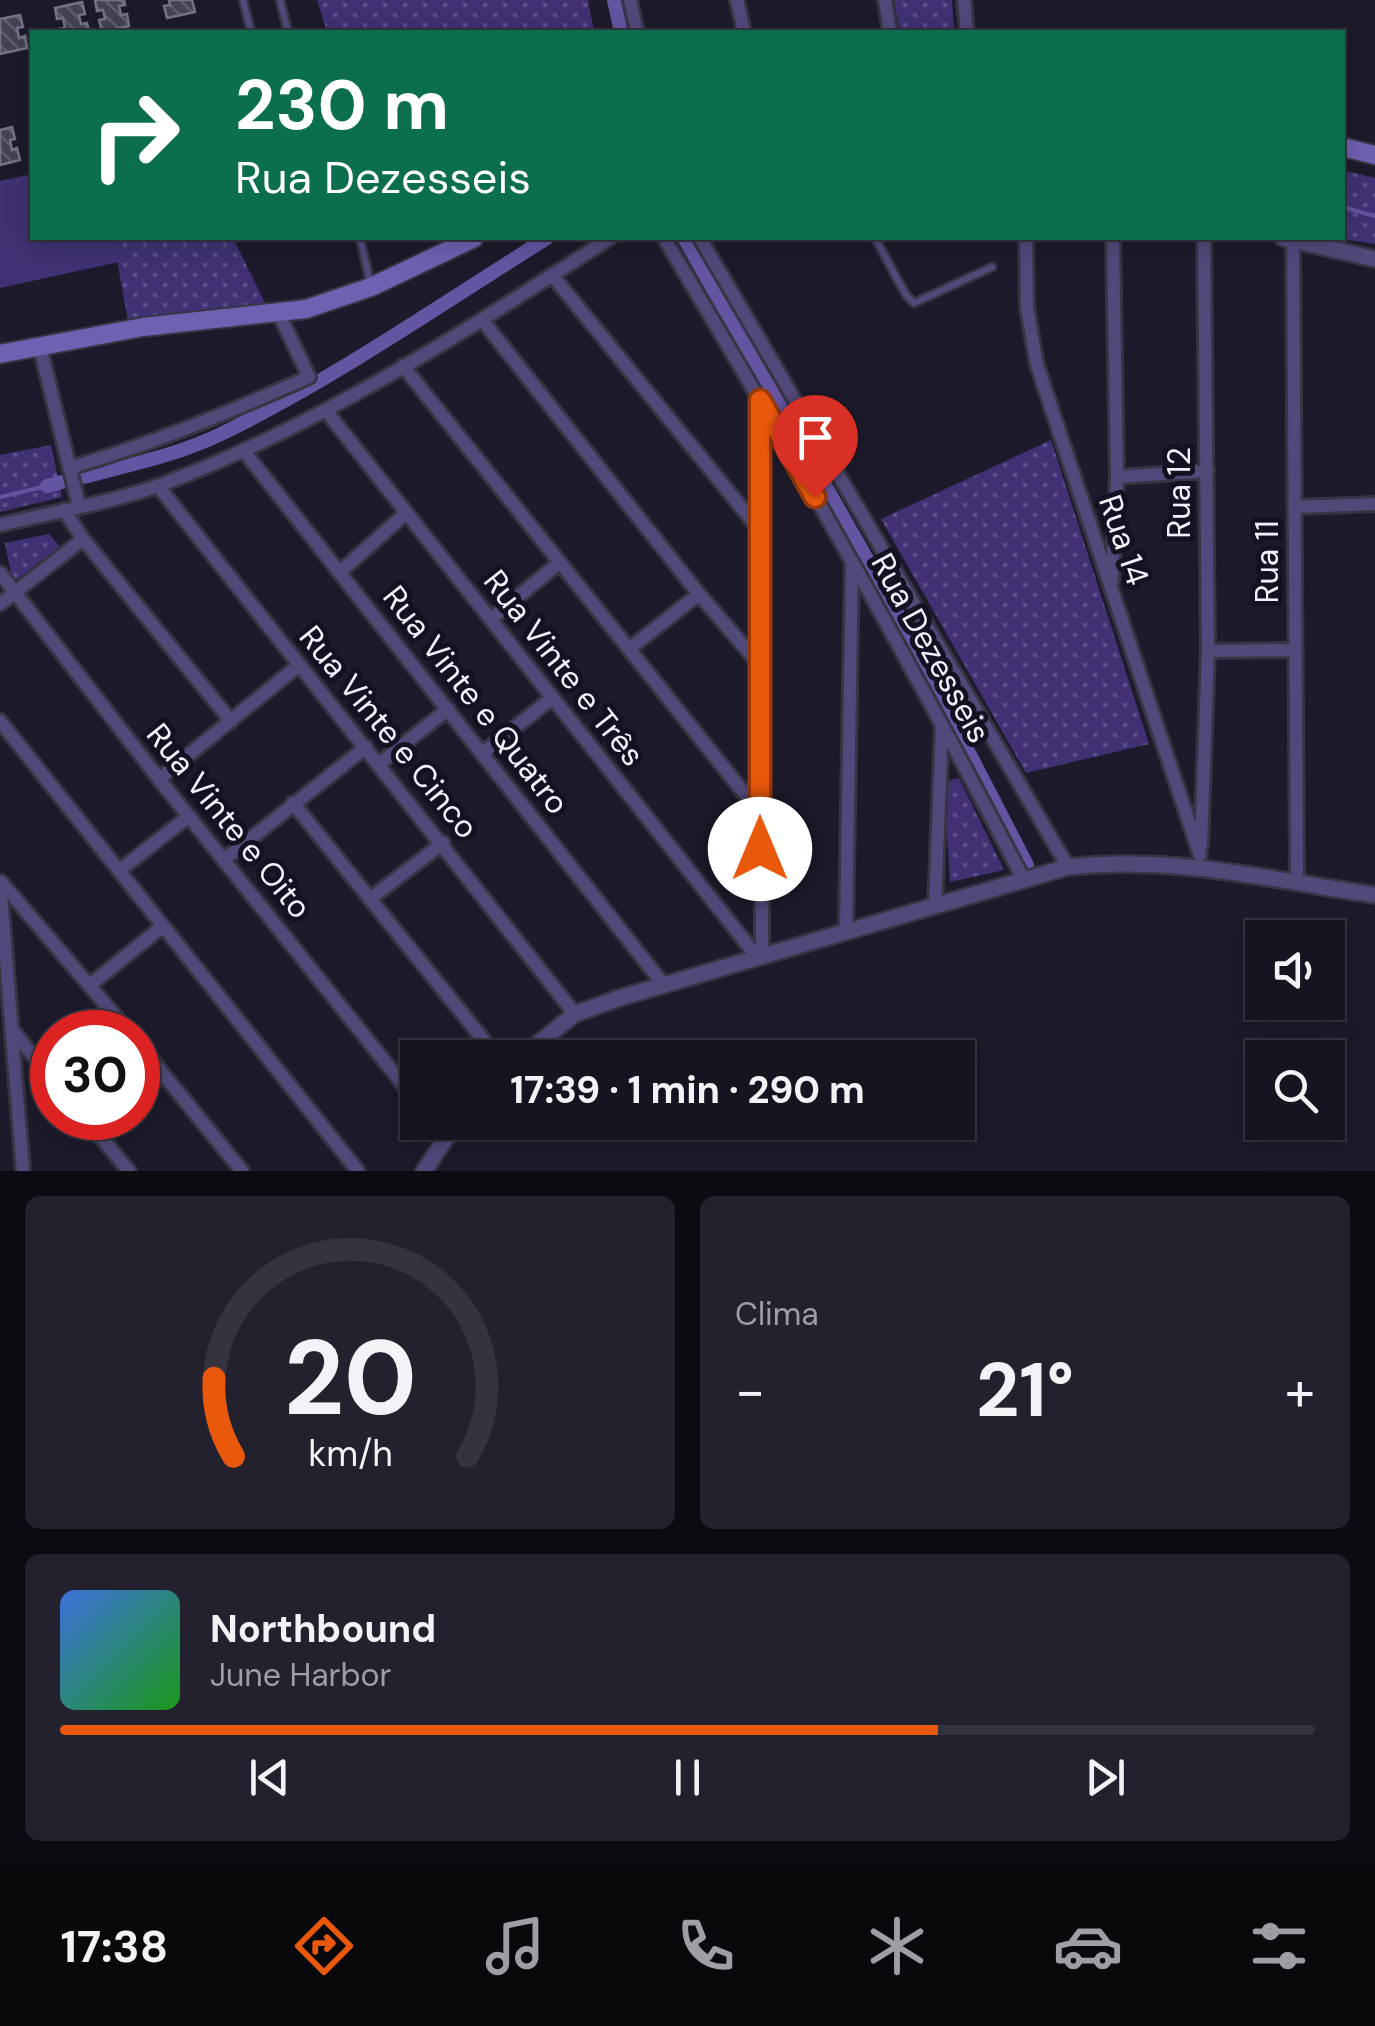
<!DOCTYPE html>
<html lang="pt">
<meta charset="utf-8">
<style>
body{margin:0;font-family:"DM Sans",sans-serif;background:#23212d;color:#f1f3f6;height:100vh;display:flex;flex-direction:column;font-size:38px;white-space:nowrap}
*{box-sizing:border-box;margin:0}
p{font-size:32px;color:#9e9ea5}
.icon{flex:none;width:55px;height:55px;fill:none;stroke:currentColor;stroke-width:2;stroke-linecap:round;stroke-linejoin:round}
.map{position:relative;height:1171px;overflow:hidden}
.details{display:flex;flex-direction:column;gap:25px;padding:25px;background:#0c0b12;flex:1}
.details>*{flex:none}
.banner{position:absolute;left:30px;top:30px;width:1315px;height:210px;border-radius:0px;box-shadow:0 5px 25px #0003,0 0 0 2px #35333e;background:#0b6e4f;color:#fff;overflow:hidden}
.tools{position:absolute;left:1245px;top:920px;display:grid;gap:20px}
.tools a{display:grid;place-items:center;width:100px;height:100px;border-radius:0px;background:#161420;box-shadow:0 5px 25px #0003,0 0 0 2px #35333e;font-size:50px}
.speed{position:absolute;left:30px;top:1010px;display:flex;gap:20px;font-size:50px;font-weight:700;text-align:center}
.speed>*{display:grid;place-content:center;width:130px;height:130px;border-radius:50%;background:#161420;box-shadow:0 5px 25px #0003,0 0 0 2px #35333e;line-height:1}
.speed .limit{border:15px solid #d22;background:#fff;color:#111}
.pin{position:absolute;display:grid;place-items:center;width:85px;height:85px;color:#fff;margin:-102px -42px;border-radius:50% 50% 50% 0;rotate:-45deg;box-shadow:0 0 10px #0007}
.pin .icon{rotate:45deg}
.me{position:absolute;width:110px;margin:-55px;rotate:0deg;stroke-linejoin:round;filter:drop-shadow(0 0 8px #0008)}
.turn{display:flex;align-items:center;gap:35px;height:210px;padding:0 40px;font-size:45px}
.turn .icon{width:130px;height:130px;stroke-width:2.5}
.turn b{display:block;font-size:70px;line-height:85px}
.big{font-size:75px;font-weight:700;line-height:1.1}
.details .widget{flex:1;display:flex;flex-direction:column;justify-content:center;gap:15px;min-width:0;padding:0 35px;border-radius:15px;background:#23212d}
.details .dial{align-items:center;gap:0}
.dial svg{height:260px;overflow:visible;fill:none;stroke:#35333e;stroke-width:7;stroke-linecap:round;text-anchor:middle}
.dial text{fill:#f1f3f6;stroke:none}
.song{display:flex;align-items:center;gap:30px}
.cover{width:120px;height:120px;border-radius:15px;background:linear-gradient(135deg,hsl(220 70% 55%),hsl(120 70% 35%))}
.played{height:10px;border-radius:5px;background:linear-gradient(90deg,#ea580c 70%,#35333e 70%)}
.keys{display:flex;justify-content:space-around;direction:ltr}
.heat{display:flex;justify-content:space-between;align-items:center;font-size:55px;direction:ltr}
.details .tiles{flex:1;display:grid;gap:25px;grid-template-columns:1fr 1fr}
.widget:last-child{grid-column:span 2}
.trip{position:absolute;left:400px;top:1040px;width:575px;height:100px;border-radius:0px;background:#161420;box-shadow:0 5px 25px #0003,0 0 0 2px #35333e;font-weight:700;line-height:100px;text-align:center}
.tab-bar{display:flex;height:160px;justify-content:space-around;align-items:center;background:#09080d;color:#9e9ea5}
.tab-bar .icon{width:70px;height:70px}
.tab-bar .on{color:#ea580c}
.tab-bar b{font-size:45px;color:#f1f3f6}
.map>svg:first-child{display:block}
</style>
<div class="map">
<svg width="1375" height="1171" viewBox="0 0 1375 1171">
<defs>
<pattern id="grass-dots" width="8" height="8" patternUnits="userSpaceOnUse" patternTransform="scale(2.5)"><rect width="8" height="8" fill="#413174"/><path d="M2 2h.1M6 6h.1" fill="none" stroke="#5d4f89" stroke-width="1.8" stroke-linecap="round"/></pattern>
<pattern id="building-back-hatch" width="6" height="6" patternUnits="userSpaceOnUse" patternTransform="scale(2.5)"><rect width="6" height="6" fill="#444254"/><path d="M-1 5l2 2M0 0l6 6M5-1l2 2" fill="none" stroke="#5f5e6e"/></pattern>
</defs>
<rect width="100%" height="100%" fill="#1d1b2b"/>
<path fill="url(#grass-dots)" d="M317 0H588L594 32H327Z
M894 0H952L954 32H900Z
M1343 170 1375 178V244L1334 238H1342Z
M113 238H233L267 307 128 321Z
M1051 440 1149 744 1026 773 881 519Z
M51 445 62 497 0 512V455Z
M49 534 61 548 13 583 5 543Z
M959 778 1004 870 950 882 944 782Z"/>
<path fill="#413174" d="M32 174V238H113L119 262 0 288V181Z"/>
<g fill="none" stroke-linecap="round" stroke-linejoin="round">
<path stroke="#6454a2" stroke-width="4" d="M1342 207 1375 216
M0 497 47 486"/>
<path stroke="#6454a2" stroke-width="14" d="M614 0 621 32
M684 238 887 594 1027 865
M83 477C129 465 178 455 221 434 334 379 440 305 547 238
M47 486 62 482"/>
</g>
<path fill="url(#building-back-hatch)" stroke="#767387" stroke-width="2.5" d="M95 0H124L125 5 119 6 121 15 127 14 129 26 102 32 99 20 105 19 103 10 97 11Z
M169 0H192L195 12 167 18 164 6 170 5Z
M82 2 85 14 79 15 81 24 87 23 89 32H60L59 29 65 28 63 18 57 19 55 8Z
M20 15 23 27 17 28 19 38 25 36 27 48 0 54V19Z
M12 127 15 139 10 140 12 150 17 148 20 160 0 165V130Z"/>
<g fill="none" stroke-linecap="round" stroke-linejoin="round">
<g stroke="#373544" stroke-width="11">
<path id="service" d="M243 0 251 32
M280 0 288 32
M360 238 371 286
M875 238 906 295 914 303 992 267"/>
</g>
<g stroke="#373544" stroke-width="18">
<path id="minor" d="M630 0 637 32
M737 0 744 32
M885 0 890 32
M964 0 967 32
M664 238C790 448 911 662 1024 880
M700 238 1068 867
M1026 238 1027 308 1037 365 1200 855
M1293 241 1297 883
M552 275 759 529
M482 320 699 594 759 664
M40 347 79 506
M403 366 760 813
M761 404 762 957
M327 412 758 958
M244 451 663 984
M69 468C152 444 230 412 309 377L279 314
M1117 477 1207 471
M158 486 575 1014
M1295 507 1375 504
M64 510 83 539 231 721
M0 525C53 512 111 503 163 484 323 424 467 330 610 238
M340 572 406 513
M0 573 159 779 418 1103
M1112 580 1117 477 1113 238
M0 604 83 539
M491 619 560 562
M629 649 699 594
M1208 651 1295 650
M0 721 358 1171
M483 753 552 698
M379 764 448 709
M159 779 299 665
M293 803 498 1058
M1201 845 1208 651 1204 238
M225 859 366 747
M120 870 189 816
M1 882 129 1032
M0 883 23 1171
M371 898 443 843
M935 907 942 725
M846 931 852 563
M90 985 163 926
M13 1031 52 1079
M138 1043 242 1171
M85 1118 129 1171
M433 1122 445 1137"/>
</g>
<g stroke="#373544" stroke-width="20">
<path id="tertiary" d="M1283 238 1375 259
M520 1058 575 1014 619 998 1068 867C1171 855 1273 880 1375 895
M424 1171 457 1122"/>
</g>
<g stroke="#373544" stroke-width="22">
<path id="secondary" d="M1342 147 1375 155
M0 354 143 327 306 309 371 287 474 238"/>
</g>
<use href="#service" stroke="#52497b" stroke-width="6"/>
<use href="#minor" stroke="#52497b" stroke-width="12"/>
<use href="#tertiary" stroke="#52497b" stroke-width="15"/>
<use href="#secondary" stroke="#7160b1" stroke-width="18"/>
</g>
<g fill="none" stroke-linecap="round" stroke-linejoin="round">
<g stroke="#983908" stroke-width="25">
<path id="route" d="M760 849V400L815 497"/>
</g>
<use href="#route" stroke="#ea580c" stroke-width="18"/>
</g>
<g text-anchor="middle" stroke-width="10" stroke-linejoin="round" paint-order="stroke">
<g font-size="32" fill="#f2f1fd" stroke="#141121">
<text transform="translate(1179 493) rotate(-90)" y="11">Rua 12</text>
<text transform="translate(1124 540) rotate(71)" y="11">Rua 14</text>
<text transform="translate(1267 562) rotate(-90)" y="11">Rua 11</text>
<text transform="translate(931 648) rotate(61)" y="11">Rua Dezesseis</text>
<text transform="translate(564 668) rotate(52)" y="11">Rua Vinte e Três</text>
<text transform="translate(476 700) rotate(52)" y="11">Rua Vinte e Quatro</text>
<text transform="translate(389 732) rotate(51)" y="11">Rua Vinte e Cinco</text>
<text transform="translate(229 821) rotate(51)" y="11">Rua Vinte e Oito</text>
</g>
</g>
</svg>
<div class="tools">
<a><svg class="icon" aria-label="sound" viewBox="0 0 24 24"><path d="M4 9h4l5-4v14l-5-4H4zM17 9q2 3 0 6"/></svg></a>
<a><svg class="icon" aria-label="search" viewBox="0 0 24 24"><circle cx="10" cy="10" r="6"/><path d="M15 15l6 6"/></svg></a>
</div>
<div class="speed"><div class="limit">30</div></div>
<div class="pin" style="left:815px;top:497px;background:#d93025"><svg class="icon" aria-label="arrive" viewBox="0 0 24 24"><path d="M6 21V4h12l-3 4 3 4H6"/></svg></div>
<svg class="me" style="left:760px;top:849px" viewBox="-20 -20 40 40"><circle r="19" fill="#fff"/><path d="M0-13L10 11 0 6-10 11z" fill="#ea580c"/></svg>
<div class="trip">17:39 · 1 min · 290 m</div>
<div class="banner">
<div class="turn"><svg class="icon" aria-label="right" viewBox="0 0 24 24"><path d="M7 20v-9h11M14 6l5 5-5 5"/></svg><div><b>230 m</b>Rua Dezesseis</div></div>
</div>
</div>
<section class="details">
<div class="tiles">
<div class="widget dial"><svg viewBox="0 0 100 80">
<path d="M14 69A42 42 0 1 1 86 69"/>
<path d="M14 69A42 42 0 0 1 8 45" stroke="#ea580c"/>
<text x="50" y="56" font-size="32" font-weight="700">20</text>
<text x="50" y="72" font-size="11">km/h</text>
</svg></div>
<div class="widget"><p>Clima</p>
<div class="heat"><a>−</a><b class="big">21°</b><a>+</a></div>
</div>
<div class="widget">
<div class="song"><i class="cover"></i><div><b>Northbound</b><p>June Harbor</p></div></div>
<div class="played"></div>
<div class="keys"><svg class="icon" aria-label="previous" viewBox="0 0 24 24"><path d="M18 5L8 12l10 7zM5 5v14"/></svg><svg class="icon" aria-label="pause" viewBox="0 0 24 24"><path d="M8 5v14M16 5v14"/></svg><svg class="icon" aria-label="next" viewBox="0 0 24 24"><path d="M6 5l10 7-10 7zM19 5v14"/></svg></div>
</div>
</div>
</section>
<nav class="tab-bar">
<b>17:38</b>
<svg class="icon on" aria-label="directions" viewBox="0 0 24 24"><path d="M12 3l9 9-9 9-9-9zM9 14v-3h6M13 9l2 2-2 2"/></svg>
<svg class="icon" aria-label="music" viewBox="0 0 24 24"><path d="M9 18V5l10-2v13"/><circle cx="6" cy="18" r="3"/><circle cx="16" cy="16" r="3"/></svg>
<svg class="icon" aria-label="phone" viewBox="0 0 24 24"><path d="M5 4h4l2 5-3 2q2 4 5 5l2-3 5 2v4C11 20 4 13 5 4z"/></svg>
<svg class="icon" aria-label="climate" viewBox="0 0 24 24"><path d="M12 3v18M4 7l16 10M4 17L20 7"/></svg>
<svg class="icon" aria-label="car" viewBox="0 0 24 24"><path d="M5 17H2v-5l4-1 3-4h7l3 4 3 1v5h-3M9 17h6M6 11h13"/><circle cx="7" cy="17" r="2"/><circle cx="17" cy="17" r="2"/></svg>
<svg class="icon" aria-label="filters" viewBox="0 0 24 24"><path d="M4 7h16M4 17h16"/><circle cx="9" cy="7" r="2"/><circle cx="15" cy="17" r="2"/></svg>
</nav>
